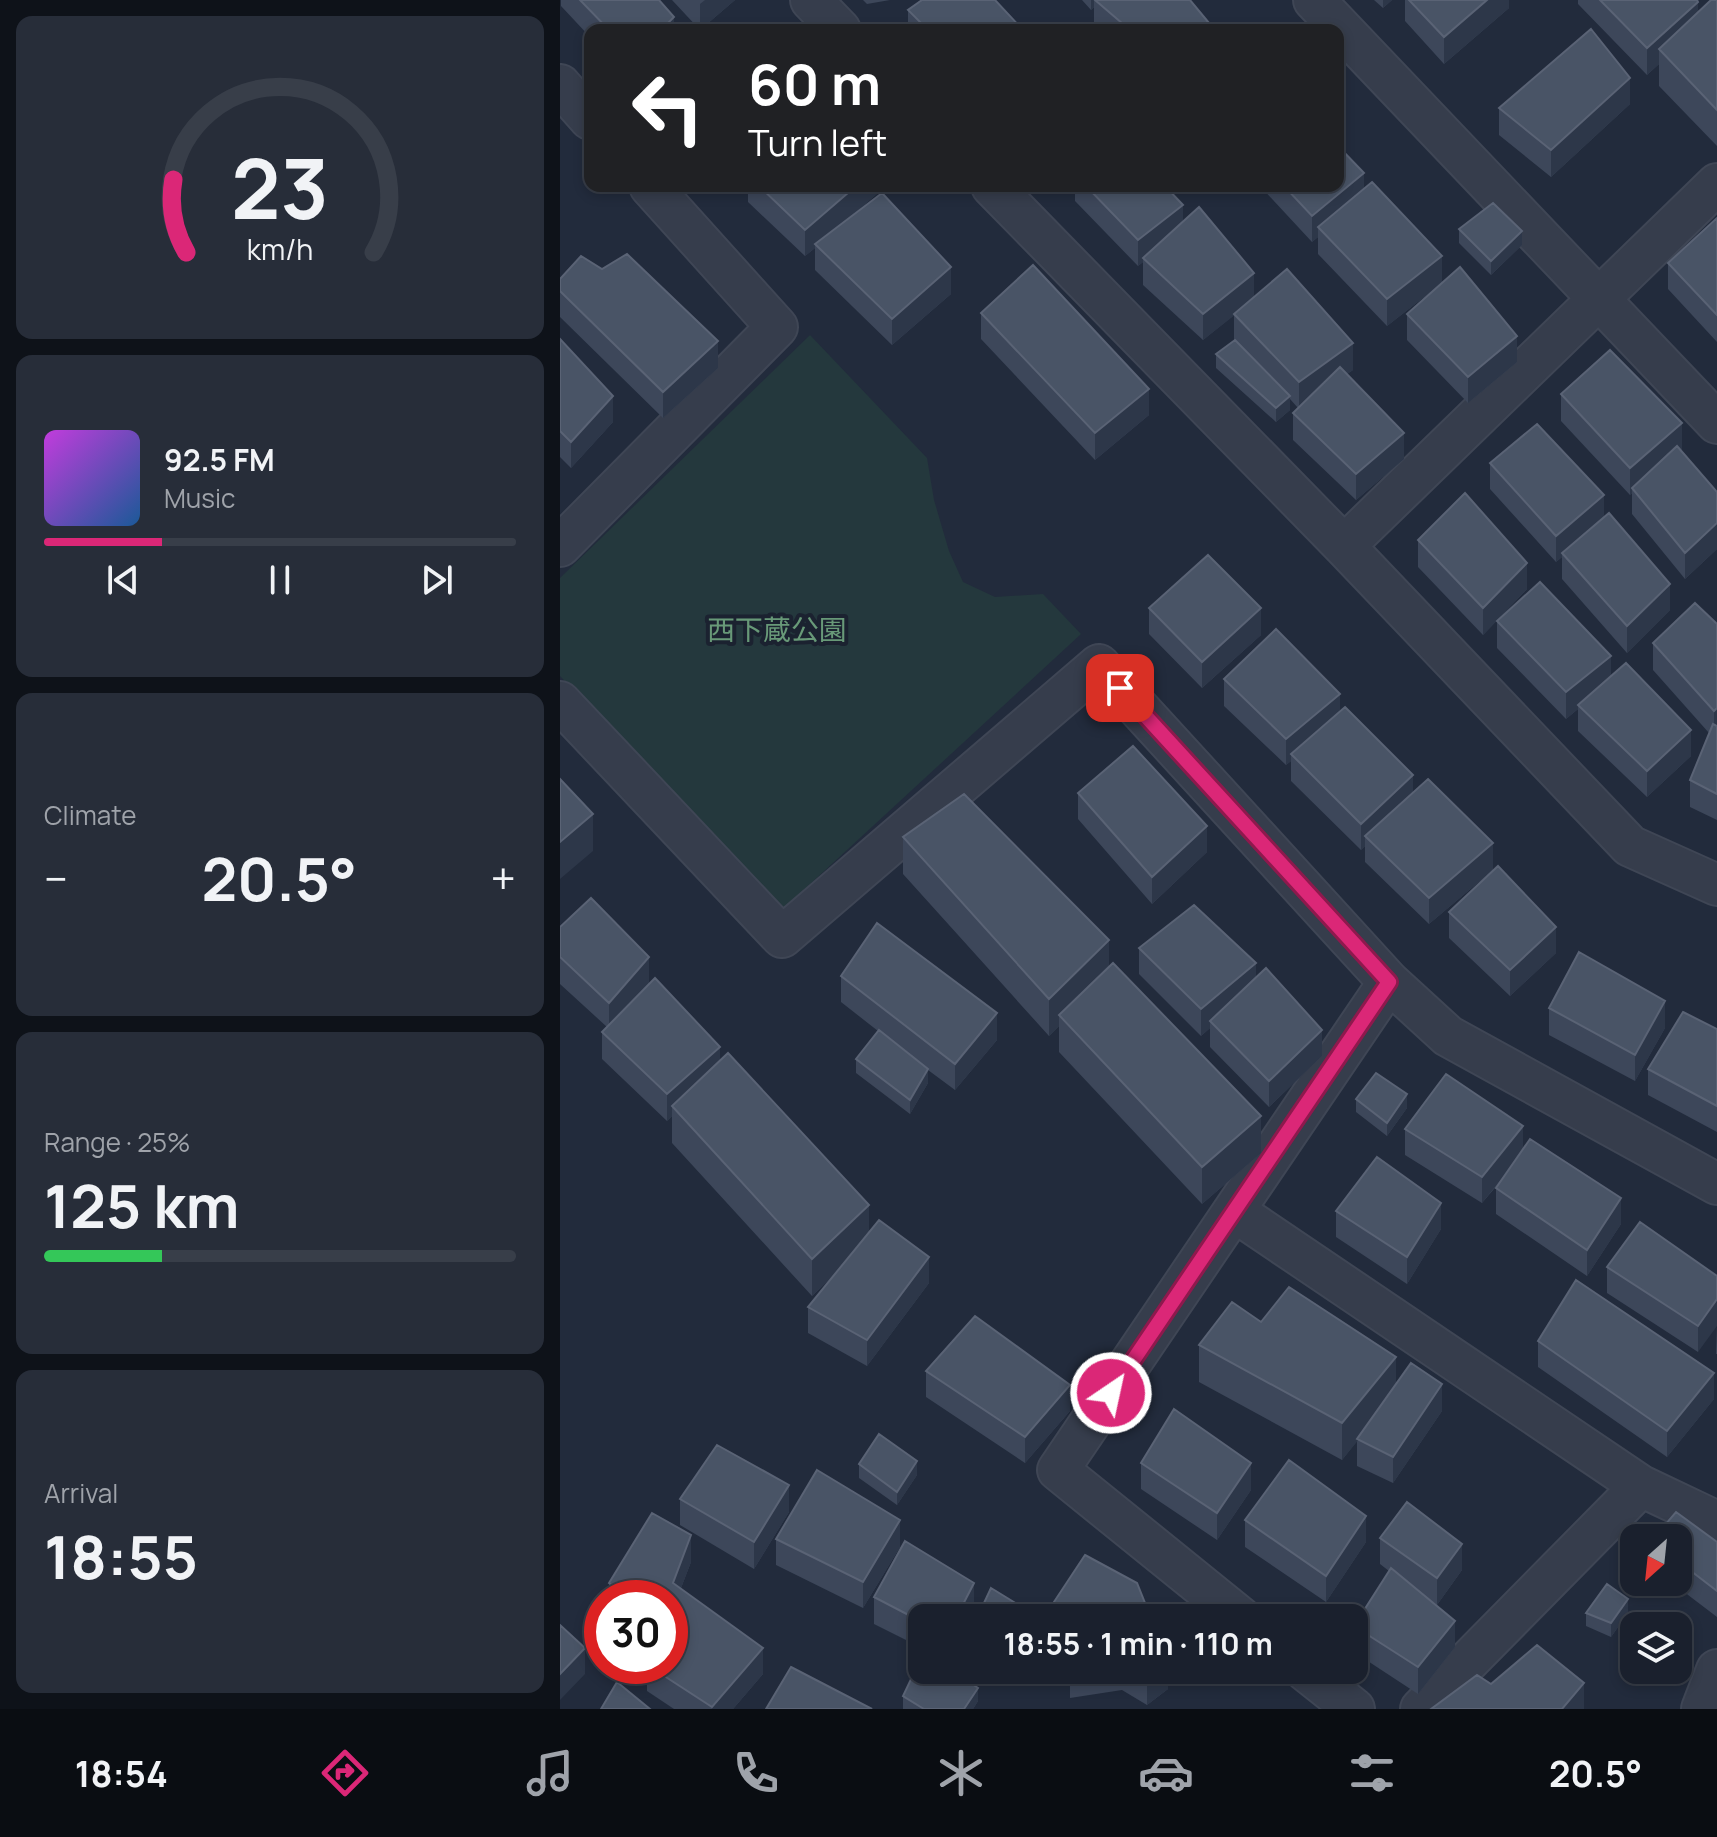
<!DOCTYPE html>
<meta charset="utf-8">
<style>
body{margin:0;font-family:Manrope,"Noto Sans JP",sans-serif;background:#272d39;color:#f1f3f6;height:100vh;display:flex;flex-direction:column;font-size:30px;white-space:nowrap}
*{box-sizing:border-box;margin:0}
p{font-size:26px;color:#9fa3aa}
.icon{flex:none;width:44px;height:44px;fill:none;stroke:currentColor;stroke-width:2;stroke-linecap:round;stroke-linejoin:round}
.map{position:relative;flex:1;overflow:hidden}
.side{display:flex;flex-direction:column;gap:16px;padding:16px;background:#0e1219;width:560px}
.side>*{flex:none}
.hud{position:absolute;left:24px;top:24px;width:760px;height:168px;border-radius:16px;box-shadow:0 4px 12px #0003,0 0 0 2px #383e49;background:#202124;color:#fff;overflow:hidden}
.needle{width:52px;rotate:207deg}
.buttons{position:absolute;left:1060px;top:1524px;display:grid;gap:16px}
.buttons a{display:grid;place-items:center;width:72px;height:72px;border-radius:16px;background:#1a202d;box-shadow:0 4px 12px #0003,0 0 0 2px #383e49;font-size:40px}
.speed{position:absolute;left:24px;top:1580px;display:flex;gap:16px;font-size:40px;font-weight:700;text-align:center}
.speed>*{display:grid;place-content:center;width:104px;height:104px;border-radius:50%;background:#1a202d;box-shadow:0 4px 12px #0003,0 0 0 2px #383e49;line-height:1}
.speed .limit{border:12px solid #d22;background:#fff;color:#111}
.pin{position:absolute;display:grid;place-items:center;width:68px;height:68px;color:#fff;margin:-34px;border-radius:16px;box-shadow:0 4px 12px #0006}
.me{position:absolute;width:88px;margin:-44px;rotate:34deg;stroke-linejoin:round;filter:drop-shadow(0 0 6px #0008)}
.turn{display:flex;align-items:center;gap:28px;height:168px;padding:0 32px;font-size:36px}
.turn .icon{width:104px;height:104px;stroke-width:2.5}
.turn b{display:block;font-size:56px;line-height:68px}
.big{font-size:60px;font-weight:700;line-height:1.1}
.side .widget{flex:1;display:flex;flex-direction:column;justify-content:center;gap:12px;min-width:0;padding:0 28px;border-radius:16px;background:#272d39}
.side .dial{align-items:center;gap:0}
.dial svg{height:208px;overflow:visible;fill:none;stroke:#383e49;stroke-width:7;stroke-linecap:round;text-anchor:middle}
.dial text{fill:#f1f3f6;stroke:none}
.song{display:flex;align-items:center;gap:24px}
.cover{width:96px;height:96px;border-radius:12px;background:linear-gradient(135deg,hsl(290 70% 55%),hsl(210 70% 35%))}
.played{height:8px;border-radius:4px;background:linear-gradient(90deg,#db2777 25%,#383e49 25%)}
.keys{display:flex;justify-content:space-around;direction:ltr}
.heat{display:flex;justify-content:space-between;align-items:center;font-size:44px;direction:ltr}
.charge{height:12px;border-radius:6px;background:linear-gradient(90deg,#34c759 25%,#383e49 0)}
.trip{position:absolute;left:348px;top:1604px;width:460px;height:80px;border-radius:16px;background:#1a202d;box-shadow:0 4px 12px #0003,0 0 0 2px #383e49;font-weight:700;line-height:80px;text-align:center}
.tabs{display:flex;height:128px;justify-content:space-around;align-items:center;background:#0a0d12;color:#9fa3aa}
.tabs .icon{width:56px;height:56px}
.tabs .on{color:#db2777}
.tabs b{font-size:36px;color:#f1f3f6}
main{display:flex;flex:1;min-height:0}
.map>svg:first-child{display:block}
</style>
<main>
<section class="side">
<div class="widget dial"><svg viewBox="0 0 100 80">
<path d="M14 69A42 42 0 1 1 86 69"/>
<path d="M14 69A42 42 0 0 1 9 41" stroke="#db2777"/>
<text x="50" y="56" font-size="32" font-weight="700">23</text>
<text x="50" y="72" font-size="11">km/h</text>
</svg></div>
<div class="widget">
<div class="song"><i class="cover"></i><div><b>92.5 FM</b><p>Music</p></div></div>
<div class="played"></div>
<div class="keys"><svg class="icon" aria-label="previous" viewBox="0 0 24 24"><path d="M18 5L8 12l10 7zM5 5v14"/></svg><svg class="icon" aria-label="pause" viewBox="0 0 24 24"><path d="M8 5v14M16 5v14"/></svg><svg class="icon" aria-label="next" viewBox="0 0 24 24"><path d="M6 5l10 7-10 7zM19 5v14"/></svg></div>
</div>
<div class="widget"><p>Climate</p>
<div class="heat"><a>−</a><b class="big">20.5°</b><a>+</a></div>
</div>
<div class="widget"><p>Range · 25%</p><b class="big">125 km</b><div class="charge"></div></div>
<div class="widget"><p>Arrival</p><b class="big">18:55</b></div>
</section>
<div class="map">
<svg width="1157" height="1709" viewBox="0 0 1157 1709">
<rect width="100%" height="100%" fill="#222b3c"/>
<path fill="#24383d" d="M250 335 367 458 374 500 389 551 403 582 435 597 483 594 521 634 223 909 0 676V578Z"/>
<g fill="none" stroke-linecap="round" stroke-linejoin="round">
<g stroke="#3f4655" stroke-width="44">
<path id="minor" d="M251 0 280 30
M754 0 1157 423
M0 85 30 119
M432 186 784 546 1070 846 1157 885
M0 546 217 327 90 186
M784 546 1157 184
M0 702 222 937 539 665 829 982 888 1036 1157 1184
M674 1211 1081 1486
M681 1618 498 1470 829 982
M745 1670 794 1709
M861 1709 1081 1486 1157 1522
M1142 1709 1157 1670"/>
</g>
<use href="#minor" stroke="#363d4c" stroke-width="40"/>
</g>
<path fill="#3d475a" d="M1 0H99L114 30H30V37L1 6Z
M112 0H175L140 30Z
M303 0H330L307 4Z
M522 0H630L649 30H539L534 26V7L531 10Z
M814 0H832L823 8Z
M845 0H949V8L884 64 845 21Z
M1018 0H1137L1138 11 1157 0V146L1099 86V64L1087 75 1018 4Z
M348 10 463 30H348Z
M1070 104 991 177 939 135V108Z
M188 186H326L291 216 391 294 332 345 255 270V248L245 256 188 202Z
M515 186H605L623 222 694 298 793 370 787 374 844 459 796 500 733 440V413L738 408 730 399V410L716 422 656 368V354L674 341V315L643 340 583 285V262L578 266 515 201Z
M700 186H778L804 188 882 283 827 326 758 254V237L752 242Z
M1157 218V342L1108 289V263Z
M899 229 962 245 931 275 899 243Z
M0 279 158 368 103 418 0 317Z
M421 313 589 415 535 460 421 339Z
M847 314 957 362 908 403 847 340Z
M0 339 53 422 11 468 0 457Z
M1001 394 1122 449 1121 450 1157 492V549L1125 579 1072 514V493L1070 495 1001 421Z
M930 463 1044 518 1110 610 1067 653 1002 579V557L996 562 930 489Z
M858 540 967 589 923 635 858 567Z
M589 608 701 635 642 688 589 634Z
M937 621 1051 676 1131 756 1087 797 1018 731V709L1006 719 937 648Z
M1157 624V820L1130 807V780L1149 733 1093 670V643Z
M664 679 780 710 853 793 933 870 869 924 805 862V846L801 850 731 781V761L726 765 664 706Z
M518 793 647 852 592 904 518 819Z
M343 837 549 967 701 1153 642 1204 499 1052V1026L489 1036 343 874Z
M889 912 996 953 950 996 889 938Z
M0 927 89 983 160 1060 309 1232 369 1283 307 1366 248 1333V1307L275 1274 252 1296 112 1143V1116L107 1121 42 1059V1032L47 1027 0 984Z
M579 948 696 977 762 1056 709 1107 650 1047V1028L641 1036 579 974Z
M281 976 437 1040 395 1090 368 1070V1083L350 1114 296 1073V1059L318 1031 281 1002Z
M989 1008 1105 1028 1075 1081 989 1035Z
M1157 1029V1132L1088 1095V1069Z
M796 1099 847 1108 827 1136 796 1112Z
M845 1129 963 1148 1061 1224 1027 1276 936 1214V1188L939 1183 922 1203 845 1155Z
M776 1211 881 1229 847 1284 776 1237Z
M1047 1267 1157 1276 1138 1352 1047 1293Z
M701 1322 836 1384 882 1411 833 1483 797 1466V1441L782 1460 639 1382V1345Z
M1157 1326V1354H1156Z
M978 1341 1154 1399 1107 1457 978 1367Z
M366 1371 510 1411 465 1463 366 1397Z
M581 1463 691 1490 657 1540 581 1489Z
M299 1464 357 1475 337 1505 299 1478Z
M120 1499 229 1512 194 1569 120 1525Z
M685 1520 806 1542 766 1602 685 1547Z
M820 1538 902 1570 877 1605 869 1599 895 1647 858 1694 794 1652V1625L829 1571 820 1564Z
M1118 1538 1157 1542V1617L1111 1582H1118Z
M216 1539 340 1547 303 1608 216 1565Z
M131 1562 121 1588 203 1674 173 1709H114L87 1691V1666H110V1598H49V1583Z
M314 1597 414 1609 362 1618V1648L314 1624Z
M1026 1613H1068L1051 1637 1026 1626Z
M42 1619V1658L33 1637V1624Z
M510 1670H608V1689L587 1705 562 1690 510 1698Z
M343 1696 418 1701 413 1709H343Z"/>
<path fill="#2d3749" d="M145 0H175L140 30V4Z
M531 0H534V7L531 10Z
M823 0H832L823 8Z
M927 0H949V8L884 64V37Z
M1138 2V28L1099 49V64L1087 75V48Z
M114 17V30H101Z
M649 23V30H641Z
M1070 78V104L991 177V150Z
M804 173V199L758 227V237L752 242V216Z
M296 186H326L257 246 255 244V248L245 256V230Z
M623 205V232L583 258V262L578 266V240Z
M962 231V245L931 275V261Z
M882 256V283L827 326V299Z
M391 267V294L332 345V319Z
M694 273V300L643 340V314Z
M957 336V362L908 403V377Z
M158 341V368L103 418V392Z
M793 343V370L739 409V382Z
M589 389V415L535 460V433Z
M53 396V422L11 468V442Z
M730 396V410L716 422V408Z
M1122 423V449L1074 491 1072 488V493L1070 495V468Z
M844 433V459L796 500V474Z
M1044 495V521L1002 553V557L996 562V536Z
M1157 523V549L1125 579V553Z
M967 563V589L923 635V608Z
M1110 584V610L1067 653V626Z
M701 608V635L642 688V662Z
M1051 656V682L1018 705V709L1006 719V692Z
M780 694V720L731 754V761L726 765V739Z
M1157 708V735L1154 738V711Z
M1131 730V756L1087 797V771Z
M853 775V802L805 836V846L801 850V824Z
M33 814V851L0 879V842Z
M647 826V852L592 904V877Z
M933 843V870L869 924V898Z
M996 927V953L950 996V970Z
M549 940V977L499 1015V1026L489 1036V999Z
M89 957V983L49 1029V1003Z
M696 963V990L650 1021V1028L641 1036V1009Z
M1105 1001V1028L1075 1081V1055Z
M437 1013V1040L395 1090V1064Z
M762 1030V1056L709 1107V1081Z
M160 1047V1073L112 1106V1116L107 1121V1094Z
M368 1069V1083L350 1114V1100Z
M847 1094V1108L827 1136V1123Z
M701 1116V1153L642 1204V1167Z
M963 1126V1152L922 1203V1177Z
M1061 1198V1224L1027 1276V1250Z
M881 1203V1229L847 1284V1257Z
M309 1205V1242L252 1296V1259Z
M369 1257V1283L307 1366V1340Z
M1157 1299V1326L1138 1352V1326Z
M836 1357V1394L782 1460V1423Z
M1154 1373V1399L1107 1457V1431Z
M882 1384V1411L833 1483V1457Z
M510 1385V1411L465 1463V1437Z
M357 1461V1475L337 1505V1492Z
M691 1463V1490L657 1540V1513Z
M229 1485V1512L194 1569V1542Z
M806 1516V1542L766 1602V1576Z
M340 1520V1547L303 1608V1582Z
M131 1535V1562L113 1609V1583Z
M902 1544V1570L877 1605V1578Z
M414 1583V1609L409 1618H396Z
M1068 1599V1613L1051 1637V1623Z
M895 1621V1647L858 1694V1667Z
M25 1648V1674L0 1700V1674Z
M203 1648V1674L173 1709H152V1707Z
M48 1666H56L48 1671Z
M599 1670H608V1689L587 1705V1679Z
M1024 1683V1709H1002Z
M418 1688V1701L413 1709H404Z"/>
<path fill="#495466" stroke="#5a6375" stroke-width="2" d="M20 0H99L114 17 101 30H49Z
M362 0H435L463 30H368L348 10Z
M535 0H630L649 23 641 30H570Z
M849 0H927L884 37Z
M1040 0H1137L1138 2 1087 48Z
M1151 0H1157V110L1099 49Z
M147 25 151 30H140Z
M1031 29 1070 78 991 150 939 108Z
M778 146 804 173 752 216 724 186H778Z
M812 182 882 256 827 299 758 227Z
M199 186H296L245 230Z
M526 186H605L623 205 578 240Z
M322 193 391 267 332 319 255 244Z
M933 203 962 231 931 261 899 229Z
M639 207 694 273 643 314 583 258Z
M1157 218V315L1108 263Z
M67 254 158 341 103 392 0 291V279L21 256 42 269Z
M473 265 589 389 535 433 421 313Z
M900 267 957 336 908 377 847 314Z
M727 269 793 343 739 382 674 314Z
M0 339 53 396 11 442 0 431Z
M675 340 730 396 716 408 656 354Z
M1050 350 1122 423 1070 468 1001 394Z
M780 367 844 433 796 474 733 413Z
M977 424 1044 495 996 536 930 463Z
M1117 446 1157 492V523L1125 553 1072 488Z
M905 493 967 563 923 608 858 540Z
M1049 513 1110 584 1067 626 1002 553Z
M648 555 701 608 642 662 589 608Z
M980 582 1051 656 1006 692 937 621Z
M1135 603 1157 624V708L1154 711 1093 643Z
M716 629 780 694 726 739 664 679Z
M1066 663 1131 730 1087 771 1018 705Z
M785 707 853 775 801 824 731 754Z
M1153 724 1157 726V794L1130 780Z
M573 746 647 826 592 877 518 793Z
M0 779 33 814 0 842Z
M868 779 933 843 869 898 805 836Z
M404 794 549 940 489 999 343 837Z
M938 866 996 927 950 970 889 912Z
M31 898 89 957 49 1003 0 957V927Z
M634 905 696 963 641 1009 579 948Z
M317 923 437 1013 395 1064 281 976Z
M1019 952 1105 1001 1075 1055 989 1008Z
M553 963 701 1116 642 1167 499 1015Z
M706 968 762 1030 709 1081 650 1021Z
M95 978 160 1047 107 1094 42 1032Z
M1123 1012 1157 1029V1106L1088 1069Z
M319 1030 368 1069 350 1100 296 1059Z
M168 1053 309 1205 252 1259 112 1106Z
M816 1073 847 1094 827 1123 796 1099Z
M886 1074 963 1126 922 1177 845 1129Z
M970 1139 1061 1198 1027 1250 936 1188Z
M817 1157 881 1203 847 1257 776 1211Z
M319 1220 369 1257 307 1340 248 1307Z
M1080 1222 1157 1276V1299L1138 1326 1047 1267Z
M1016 1280 1154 1373 1107 1431 978 1341Z
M729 1287 836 1357 782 1423 639 1345 672 1302 701 1322Z
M415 1316 510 1385 465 1437 366 1371Z
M851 1363 882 1384 833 1457 797 1439Z
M614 1409 691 1463 657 1513 581 1463Z
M319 1434 357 1461 337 1492 299 1464Z
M157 1445 229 1485 194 1542 120 1499Z
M729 1460 806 1516 766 1576 685 1520Z
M257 1470 340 1520 303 1582 216 1539Z
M847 1502 902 1544 877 1578 820 1538Z
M1116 1512 1157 1542V1591L1118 1561V1538H1094Z
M92 1513 131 1535 113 1583 203 1648 152 1707 89 1666H110V1598H68L49 1583Z
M345 1541 414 1583 396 1618H362V1622L314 1597Z
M525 1555 577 1583 591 1618H490L486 1614Z
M831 1568 895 1621 858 1667 794 1626Z
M1047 1584 1068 1599 1051 1623 1026 1613Z
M431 1588 470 1612 471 1618H417Z
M42 1619V1645L33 1624Z
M0 1625 25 1648 0 1674Z
M977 1645 1024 1683 1002 1709H871L917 1675 931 1684Z
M362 1656V1670H392L418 1688 404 1709H364L343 1696Z
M231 1667 312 1709H206Z
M573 1670H599L587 1679Z
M57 1682 90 1709H41Z"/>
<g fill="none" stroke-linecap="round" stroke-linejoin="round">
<g stroke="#8e194d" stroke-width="20">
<path id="route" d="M551 1393 829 982 560 688"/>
</g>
<use href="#route" stroke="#db2777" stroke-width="14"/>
</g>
<g text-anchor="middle" stroke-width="8" stroke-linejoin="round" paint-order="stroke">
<g font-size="28" fill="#689978" stroke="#1b2230">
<text x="217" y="640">西下蔵公園</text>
</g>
</g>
</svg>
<div class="buttons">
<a><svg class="needle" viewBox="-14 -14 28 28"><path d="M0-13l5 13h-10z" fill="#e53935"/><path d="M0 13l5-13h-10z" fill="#9fa3aa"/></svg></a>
<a><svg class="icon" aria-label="layers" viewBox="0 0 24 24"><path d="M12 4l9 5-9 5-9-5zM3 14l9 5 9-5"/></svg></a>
</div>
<div class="speed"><div class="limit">30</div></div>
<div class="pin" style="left:560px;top:688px;background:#d93025"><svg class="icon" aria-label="arrive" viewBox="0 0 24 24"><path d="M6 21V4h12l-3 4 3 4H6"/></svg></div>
<svg class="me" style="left:551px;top:1393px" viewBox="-20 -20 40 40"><circle r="17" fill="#db2777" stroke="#fff" stroke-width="3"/><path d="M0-11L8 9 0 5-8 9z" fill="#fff"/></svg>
<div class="trip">18:55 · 1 min · 110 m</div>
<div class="hud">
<div class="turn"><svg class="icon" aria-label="left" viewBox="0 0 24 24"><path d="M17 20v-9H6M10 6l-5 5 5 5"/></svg><div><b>60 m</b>Turn left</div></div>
</div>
</div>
</main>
<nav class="tabs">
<b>18:54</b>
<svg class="icon on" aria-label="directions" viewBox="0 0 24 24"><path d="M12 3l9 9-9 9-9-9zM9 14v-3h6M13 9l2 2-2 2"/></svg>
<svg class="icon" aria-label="music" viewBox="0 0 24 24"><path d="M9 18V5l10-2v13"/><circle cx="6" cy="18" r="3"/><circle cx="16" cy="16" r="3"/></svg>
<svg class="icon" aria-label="phone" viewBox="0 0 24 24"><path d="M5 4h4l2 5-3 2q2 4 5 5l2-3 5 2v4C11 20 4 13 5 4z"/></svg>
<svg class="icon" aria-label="climate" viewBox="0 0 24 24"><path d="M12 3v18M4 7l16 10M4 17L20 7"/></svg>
<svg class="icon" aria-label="car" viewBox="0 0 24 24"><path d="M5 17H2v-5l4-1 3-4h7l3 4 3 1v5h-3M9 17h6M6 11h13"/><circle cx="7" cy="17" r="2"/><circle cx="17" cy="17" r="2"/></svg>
<svg class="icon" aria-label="filters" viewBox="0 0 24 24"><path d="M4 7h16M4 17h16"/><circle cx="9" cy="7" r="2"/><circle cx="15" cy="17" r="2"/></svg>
<b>20.5°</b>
</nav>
